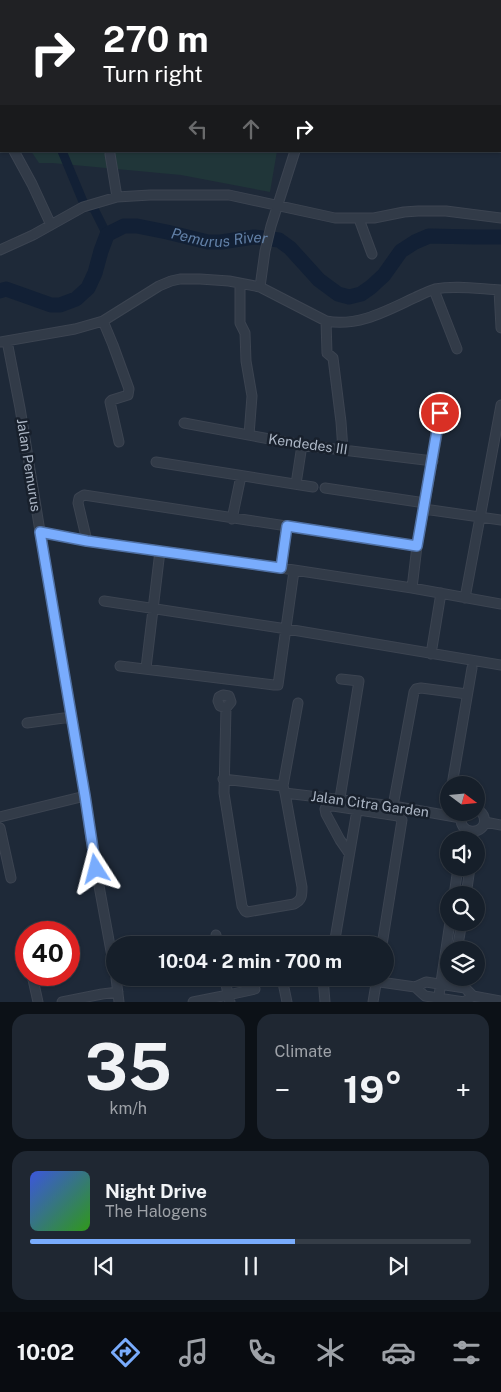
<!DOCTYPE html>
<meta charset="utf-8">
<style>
body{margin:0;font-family:"Public Sans",sans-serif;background:#1f2732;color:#f1f3f6;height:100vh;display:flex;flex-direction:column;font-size:19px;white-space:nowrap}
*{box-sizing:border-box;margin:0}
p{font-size:16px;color:#9ea2a8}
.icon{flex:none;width:28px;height:28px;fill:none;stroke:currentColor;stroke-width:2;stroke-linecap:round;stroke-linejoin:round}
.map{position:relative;height:1002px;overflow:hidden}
.drawer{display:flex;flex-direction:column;gap:12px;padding:12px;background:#0c1117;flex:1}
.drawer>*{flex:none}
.banner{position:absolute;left:0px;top:0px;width:501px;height:152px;box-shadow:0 1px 4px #0004,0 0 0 1px #353d47;background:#202124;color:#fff;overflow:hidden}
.needle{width:32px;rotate:106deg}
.tools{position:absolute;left:440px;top:776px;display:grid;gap:10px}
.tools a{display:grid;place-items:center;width:45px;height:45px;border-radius:50%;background:#161f2a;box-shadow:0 1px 4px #0004,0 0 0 1px #353d47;font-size:25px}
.speed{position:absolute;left:15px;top:921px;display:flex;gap:10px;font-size:25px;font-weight:700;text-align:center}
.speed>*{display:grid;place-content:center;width:65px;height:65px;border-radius:50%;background:#161f2a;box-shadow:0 1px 4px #0004,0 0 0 1px #353d47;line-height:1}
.speed .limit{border:8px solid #d22;background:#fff;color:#111}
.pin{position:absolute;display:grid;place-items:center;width:42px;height:42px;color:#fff;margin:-21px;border:2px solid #fff;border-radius:50%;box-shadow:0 1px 5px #0007}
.me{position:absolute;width:55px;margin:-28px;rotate:351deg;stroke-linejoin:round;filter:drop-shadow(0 0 4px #0008)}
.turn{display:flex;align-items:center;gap:18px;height:105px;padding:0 20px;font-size:22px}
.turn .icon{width:65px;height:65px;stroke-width:2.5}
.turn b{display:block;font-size:35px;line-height:42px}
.lanes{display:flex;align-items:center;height:48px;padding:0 20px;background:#0003;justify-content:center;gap:25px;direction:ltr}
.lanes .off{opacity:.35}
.big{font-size:38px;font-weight:700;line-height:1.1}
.drawer .widget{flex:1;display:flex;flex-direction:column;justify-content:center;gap:8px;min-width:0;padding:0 18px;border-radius:15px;background:#1f2732}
.drawer .dial{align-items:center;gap:0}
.dial b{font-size:65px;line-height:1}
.song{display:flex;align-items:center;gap:15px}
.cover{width:60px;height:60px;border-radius:8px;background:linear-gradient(135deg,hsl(230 70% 55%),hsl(110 70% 35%))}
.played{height:5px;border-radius:2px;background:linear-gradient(90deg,#79acfd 60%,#353d47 60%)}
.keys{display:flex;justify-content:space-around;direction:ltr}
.heat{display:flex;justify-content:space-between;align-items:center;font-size:28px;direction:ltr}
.drawer .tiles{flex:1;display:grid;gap:12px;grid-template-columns:1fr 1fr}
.widget:last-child{grid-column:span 2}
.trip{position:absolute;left:106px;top:936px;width:288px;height:50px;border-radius:25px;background:#161f2a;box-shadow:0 1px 4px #0004,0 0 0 1px #353d47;font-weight:700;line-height:50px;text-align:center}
.tabs{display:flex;height:80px;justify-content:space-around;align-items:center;background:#090c11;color:#9ea2a8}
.tabs .icon{width:35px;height:35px}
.tabs .on{color:#79acfd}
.tabs b{font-size:22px;color:#f1f3f6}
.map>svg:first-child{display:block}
</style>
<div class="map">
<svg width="501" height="1002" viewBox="0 0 501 1002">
<rect width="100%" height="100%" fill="#1e2938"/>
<path fill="#203639" d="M0 0H280V1H1V73L0 70Z
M31 151H277L270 192 181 175 52 163H39Z"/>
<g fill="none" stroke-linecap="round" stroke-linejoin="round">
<path stroke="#122035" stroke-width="9" d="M0 2 1 5
M62 151 84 204 94 209 107 235"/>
<path stroke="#122035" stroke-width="15" id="s1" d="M0 291 6 289 51 305H60L76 299 88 288 95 273 101 251 107 235 110 233 124 226H137L167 232 208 242H221L254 237 279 240 290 248 319 280 338 294 349 297 361 294 371 287 384 275 401 251 415 242 429 236 476 237H501"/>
<g stroke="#3c4451" stroke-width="11">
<path id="minor" d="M446 0 449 1
M222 1V0
M257 1V0
M338 1 339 0
M392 1 393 0
M439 1 440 0
M500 28H501
M500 75H501
M0 124 1 127
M14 151 32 184 51 225
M110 154 117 197
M359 219 372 254
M0 250 33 235 83 207 117 197 150 195H229L335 218H374L404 212 418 211H446L501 218
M240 284V323L245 333 246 361 252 396 249 435
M260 287 265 251 271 226 295 151
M434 290 457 349
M499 290 501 328
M103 321 113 345 129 389 128 395 112 400 110 402 119 442
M326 321 327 353 333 358 341 422 343 450
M7 341 20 408 44 556 85 796 93 853 115 973
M0 342 75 329 103 321 159 286 171 281 180 279H200L229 281 260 287 326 321C358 327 386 311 414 298 421 295 428 291 435 289 456 285 480 289 501 290
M184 423 302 445 433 461
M156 462 313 487
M296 484 302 445
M325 488 425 503
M424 509 501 520
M232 519 241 476
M40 532 87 541 281 568 412 588 501 604
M87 541 78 503 79 498 84 495 417 546
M281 568 287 526
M412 588 417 546 441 413V396
M465 598 501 405
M104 601 287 629 501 665
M431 654 441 593
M120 666 274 685H278L294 571
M146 668 160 551
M226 708 220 706 218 701 219 697 223 695 229 696 231 702 226 708 224 793 242 906 245 911 247 912 294 904C302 900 302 896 302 887L285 793
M27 723 71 717
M223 779 283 786
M452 785 472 668
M283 786 285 793 393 806 461 818
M283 786 298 703
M340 798 359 681 341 679
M393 806 414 692 416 689 421 688 467 694
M463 813C453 836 489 837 484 817 483 813 480 811 476 808
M0 817 85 796
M485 822 501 825
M0 828 11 878
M349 853 340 840 326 814 325 809 326 807 333 806 398 816 402 820 382 945
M454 895 458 868
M466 895 470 868
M216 935 218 945
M334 945 357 810
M457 950 462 922
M32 975 38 1002
M116 978 119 1002
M282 978 287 1002
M323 978 325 1002
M352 978 415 987
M426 982 465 988 473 996 464 1002 425 996 415 987Z
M473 996 501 1001
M62 1002 102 994 118 992
M193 1002 228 995 225 978
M230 1002 228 995 255 989
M373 1002 377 978
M438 1002 450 922"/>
</g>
<use href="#minor" stroke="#323b48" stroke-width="9"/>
</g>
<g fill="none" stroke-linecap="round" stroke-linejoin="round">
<g stroke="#4f70a4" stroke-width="12">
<path id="route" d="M96 869 85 796 40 532 87 541 281 568 287 526 417 546 440 413"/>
</g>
<use href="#route" stroke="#79acfd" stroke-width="9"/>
</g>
<g text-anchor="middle" stroke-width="5" stroke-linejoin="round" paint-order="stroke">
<g font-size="14" fill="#acb6c5" stroke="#18202c">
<text transform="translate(308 444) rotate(8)" y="5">Kendedes III</text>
<text transform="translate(29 465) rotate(81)" y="5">Jalan Pemurus</text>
<text transform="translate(370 804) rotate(8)" y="5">Jalan Citra Garden</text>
</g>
<g font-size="15" font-style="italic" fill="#6280a7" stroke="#18202c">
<text dy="5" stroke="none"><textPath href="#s1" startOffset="269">Pemurus River</textPath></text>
</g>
</g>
</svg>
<div class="tools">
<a><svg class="needle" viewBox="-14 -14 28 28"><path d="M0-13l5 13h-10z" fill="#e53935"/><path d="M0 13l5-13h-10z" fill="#9ea2a8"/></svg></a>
<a><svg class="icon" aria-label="sound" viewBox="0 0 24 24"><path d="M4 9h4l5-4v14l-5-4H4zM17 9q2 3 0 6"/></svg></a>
<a><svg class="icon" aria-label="search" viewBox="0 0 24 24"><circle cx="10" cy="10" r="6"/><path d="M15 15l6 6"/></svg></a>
<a><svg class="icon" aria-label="layers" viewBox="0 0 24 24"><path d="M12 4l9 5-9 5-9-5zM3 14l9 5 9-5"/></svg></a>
</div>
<div class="speed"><div class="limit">40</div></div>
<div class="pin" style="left:440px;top:413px;background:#d93025"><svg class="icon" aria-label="arrive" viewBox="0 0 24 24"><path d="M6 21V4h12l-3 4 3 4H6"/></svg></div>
<svg class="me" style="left:96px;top:869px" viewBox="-20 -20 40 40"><path d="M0-17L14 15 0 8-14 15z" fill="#79acfd" stroke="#fff" stroke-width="4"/></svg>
<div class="trip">10:04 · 2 min · 700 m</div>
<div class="banner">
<div class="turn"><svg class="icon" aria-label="right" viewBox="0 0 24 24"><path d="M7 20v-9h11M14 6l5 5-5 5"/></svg><div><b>270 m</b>Turn right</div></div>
<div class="lanes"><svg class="icon off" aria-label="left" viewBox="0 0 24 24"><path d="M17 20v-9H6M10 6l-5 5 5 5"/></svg><svg class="icon off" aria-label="ahead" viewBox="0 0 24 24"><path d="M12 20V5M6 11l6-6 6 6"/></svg><svg class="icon" aria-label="right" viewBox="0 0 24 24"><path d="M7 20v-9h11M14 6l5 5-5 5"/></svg></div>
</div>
</div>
<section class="drawer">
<div class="tiles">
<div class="widget dial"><b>35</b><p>km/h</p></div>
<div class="widget"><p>Climate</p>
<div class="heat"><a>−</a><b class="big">19°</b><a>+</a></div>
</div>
<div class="widget">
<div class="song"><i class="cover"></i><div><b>Night Drive</b><p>The Halogens</p></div></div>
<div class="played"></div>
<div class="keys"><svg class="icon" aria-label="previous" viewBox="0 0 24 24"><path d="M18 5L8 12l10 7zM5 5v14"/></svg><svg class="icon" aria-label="pause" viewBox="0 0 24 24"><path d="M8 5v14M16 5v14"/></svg><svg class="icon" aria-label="next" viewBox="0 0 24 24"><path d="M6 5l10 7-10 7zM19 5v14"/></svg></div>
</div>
</div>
</section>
<nav class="tabs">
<b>10:02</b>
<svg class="icon on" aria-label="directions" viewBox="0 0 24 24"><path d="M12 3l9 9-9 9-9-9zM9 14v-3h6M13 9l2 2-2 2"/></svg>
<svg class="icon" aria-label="music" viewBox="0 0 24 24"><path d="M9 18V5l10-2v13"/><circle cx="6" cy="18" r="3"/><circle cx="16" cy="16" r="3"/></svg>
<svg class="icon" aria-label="phone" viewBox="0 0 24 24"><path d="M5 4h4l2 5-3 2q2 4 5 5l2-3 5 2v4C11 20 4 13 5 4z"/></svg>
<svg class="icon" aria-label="climate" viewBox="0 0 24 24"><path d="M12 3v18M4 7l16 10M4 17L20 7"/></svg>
<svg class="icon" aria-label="car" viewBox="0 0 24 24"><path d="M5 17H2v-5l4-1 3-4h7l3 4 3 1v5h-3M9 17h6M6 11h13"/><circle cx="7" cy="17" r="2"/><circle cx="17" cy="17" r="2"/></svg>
<svg class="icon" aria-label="filters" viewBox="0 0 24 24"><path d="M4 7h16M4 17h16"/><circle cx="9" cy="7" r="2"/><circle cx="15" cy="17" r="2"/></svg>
</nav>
